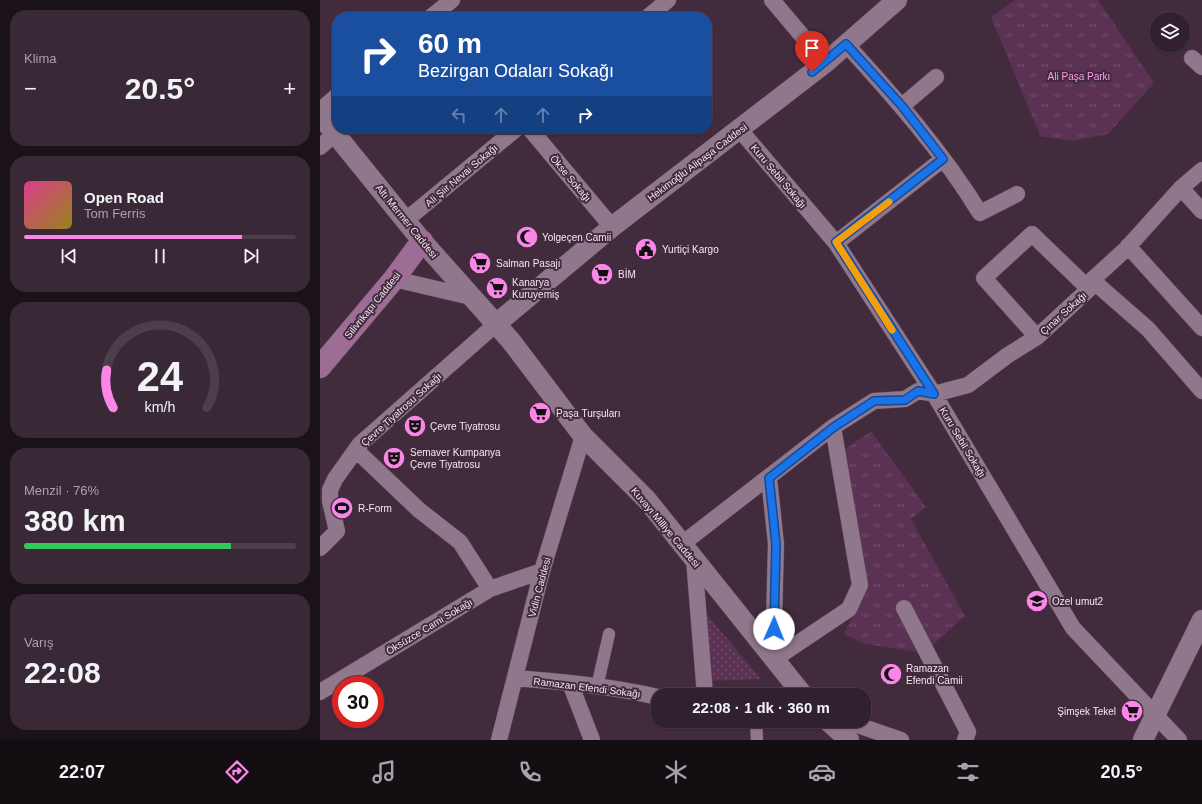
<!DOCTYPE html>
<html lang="tr">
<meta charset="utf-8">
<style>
body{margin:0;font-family:Helvetica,sans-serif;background:#392836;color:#f1f3f6;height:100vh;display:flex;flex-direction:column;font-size:15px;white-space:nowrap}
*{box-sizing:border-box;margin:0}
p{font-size:13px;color:#a8a3aa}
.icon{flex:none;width:22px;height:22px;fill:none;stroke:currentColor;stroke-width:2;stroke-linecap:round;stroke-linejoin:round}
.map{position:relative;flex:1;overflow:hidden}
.details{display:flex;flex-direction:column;gap:10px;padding:10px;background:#1b1219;width:320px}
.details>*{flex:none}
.guide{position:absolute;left:12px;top:12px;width:380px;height:122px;border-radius:16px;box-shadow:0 1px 3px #0004,0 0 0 1px #4c3e4a;background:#1a4fa0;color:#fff;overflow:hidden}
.buttons{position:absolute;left:830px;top:12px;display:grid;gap:8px}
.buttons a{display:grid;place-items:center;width:40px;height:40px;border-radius:50%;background:#31202e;box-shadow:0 1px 3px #0004,0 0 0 1px #4c3e4a;font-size:20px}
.speed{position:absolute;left:12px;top:676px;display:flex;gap:8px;font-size:20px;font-weight:700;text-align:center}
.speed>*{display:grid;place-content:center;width:52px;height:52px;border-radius:50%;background:#31202e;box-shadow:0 1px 3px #0004,0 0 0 1px #4c3e4a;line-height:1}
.speed .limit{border:6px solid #d22;background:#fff;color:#111}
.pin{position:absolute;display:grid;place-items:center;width:34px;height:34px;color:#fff;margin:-41px -17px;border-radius:50% 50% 50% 0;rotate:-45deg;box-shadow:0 0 4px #0007}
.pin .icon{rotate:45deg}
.me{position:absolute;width:44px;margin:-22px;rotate:1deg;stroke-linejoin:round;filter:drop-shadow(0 0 3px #0008)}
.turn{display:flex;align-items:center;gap:14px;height:84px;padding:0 20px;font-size:18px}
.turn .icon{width:52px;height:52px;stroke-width:2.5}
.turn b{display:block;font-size:28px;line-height:34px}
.lanes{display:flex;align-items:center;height:38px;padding:0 20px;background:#0003;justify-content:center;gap:20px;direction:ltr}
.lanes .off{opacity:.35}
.big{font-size:30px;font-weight:800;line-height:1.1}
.details .card{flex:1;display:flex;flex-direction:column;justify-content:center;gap:6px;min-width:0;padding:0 14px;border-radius:16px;background:#392836}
.details .dial{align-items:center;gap:0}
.dial svg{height:104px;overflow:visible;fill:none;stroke:#4c3e4a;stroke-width:7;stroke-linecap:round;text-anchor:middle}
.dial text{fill:#f1f3f6;stroke:none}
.song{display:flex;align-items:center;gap:12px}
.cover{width:48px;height:48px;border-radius:6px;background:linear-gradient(135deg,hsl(330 70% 55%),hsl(50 70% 35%))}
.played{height:4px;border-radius:2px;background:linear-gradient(90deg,#fa87e7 80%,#4c3e4a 80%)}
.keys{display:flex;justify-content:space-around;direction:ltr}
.heat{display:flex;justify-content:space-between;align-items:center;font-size:22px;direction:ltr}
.charge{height:6px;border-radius:3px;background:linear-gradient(90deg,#34c759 76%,#4c3e4a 0)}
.trip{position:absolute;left:331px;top:688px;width:220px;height:40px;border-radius:16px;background:#31202e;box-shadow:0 1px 3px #0004,0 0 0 1px #4c3e4a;font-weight:800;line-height:40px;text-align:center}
.tab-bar{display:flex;height:64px;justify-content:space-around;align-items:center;background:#140d12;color:#a8a3aa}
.tab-bar .icon{width:28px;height:28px}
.tab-bar .selected{color:#fa87e7}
.tab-bar b{font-size:18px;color:#f1f3f6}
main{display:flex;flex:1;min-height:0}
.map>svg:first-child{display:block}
</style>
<main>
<section class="details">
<div class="card"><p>Klima</p>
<div class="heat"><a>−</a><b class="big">20.5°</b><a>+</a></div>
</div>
<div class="card">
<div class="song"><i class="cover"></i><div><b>Open Road</b><p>Tom Ferris</p></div></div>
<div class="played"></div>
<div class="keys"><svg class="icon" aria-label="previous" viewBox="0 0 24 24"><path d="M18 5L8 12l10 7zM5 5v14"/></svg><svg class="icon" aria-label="pause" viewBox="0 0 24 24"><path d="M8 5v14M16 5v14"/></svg><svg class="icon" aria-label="next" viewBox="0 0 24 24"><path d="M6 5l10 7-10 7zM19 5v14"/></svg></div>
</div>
<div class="card dial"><svg viewBox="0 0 100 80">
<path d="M14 69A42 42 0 1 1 86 69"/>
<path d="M14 69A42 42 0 0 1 9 40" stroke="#fa87e7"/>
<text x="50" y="56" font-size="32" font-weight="700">24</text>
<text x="50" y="72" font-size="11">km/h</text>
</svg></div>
<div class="card"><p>Menzil · 76%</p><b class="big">380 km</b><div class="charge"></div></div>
<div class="card"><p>Varış</p><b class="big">22:08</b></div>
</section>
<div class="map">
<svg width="882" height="740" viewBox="0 0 882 740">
<defs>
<pattern id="grass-dots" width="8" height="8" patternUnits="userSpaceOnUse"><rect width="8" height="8" fill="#5b3154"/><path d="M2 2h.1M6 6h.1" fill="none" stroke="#734f6d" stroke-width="1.8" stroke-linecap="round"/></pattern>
<pattern id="park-tufts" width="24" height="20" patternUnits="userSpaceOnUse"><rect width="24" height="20" fill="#5b3154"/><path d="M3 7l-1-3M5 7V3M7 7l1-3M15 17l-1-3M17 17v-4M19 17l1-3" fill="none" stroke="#734f6d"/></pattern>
</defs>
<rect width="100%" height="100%" fill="#412b3d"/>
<path fill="url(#grass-dots)" d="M379 605 441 679 387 681Z"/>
<path fill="url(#park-tufts)" d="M695 0H778L834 83 788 134 752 141 718 136 720 135 671 17Z
M551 431 606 507 591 519 645 616 604 653 545 644 524 634 545 588 521 452Z"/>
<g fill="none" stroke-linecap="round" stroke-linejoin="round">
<g stroke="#5c4a59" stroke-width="13">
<path id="pedestrian" d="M277 687 289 634
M436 721 437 740"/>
</g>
<g stroke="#5c4a59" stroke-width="17">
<path id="minor" d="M452 0 505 63
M111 17 132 0
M328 17 348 0
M526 44C575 98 622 151 660 213L697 194
M872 58 882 67
M582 106 616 77
M0 110 17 96
M210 129 292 227
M420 130 516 243 614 394 753 628 859 740
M0 147 16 133
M861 188 882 211
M86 220 196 129
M516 243 623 159
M808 246 882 328
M74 279 151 297
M772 280 806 249 861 188 882 170
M717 337 664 278 712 234 769 289
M36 450 99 510 140 542 170 589
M449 478 456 544 453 660
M362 544 513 427 554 401 585 399 598 391 614 394 648 385 688 355 717 337 769 289 772 280 828 329 882 391
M0 548 17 531 10 501V490L15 479 40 444 176 324
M374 559 385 695
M584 608 648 732 645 740
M453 660 529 609 540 585 513 427
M195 678C243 682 291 686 338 697
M250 683 272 740
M0 692 170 589 222 571
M526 721 581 740
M179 740 222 571 263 436"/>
</g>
<g stroke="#5c4a59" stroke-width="21">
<path id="tertiary" d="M0 115 102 241 191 341 263 436 327 500 483 695
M176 324 292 227 505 63 577 0
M508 721 529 740
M823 740 882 620"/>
</g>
<g stroke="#5c4a59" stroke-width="23">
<path id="secondary" d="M0 367 74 279 102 241"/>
</g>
<use href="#pedestrian" stroke="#90778b" stroke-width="12"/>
<use href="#minor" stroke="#90778b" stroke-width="16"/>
<use href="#tertiary" stroke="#90778b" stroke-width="20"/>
<use href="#secondary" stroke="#9e6d96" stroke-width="22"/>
</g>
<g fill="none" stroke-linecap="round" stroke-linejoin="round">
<g stroke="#114b97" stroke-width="10">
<path id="route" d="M454 629 456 544 449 478 514 427 554 401 585 400 598 391 614 394 516 242 623 159 582 106 526 44 492 72"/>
</g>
<use href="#route" stroke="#1a73e8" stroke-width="7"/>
<path stroke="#f59e0b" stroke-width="7" d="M569 202 516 242 572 330"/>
</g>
<defs>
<g id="mosque-disc" transform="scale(1.15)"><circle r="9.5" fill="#fa87e7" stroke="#412b3d"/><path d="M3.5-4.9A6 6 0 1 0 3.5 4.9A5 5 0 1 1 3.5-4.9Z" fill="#111"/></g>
<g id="civic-disc" transform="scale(1.15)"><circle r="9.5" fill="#fa87e7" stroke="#412b3d"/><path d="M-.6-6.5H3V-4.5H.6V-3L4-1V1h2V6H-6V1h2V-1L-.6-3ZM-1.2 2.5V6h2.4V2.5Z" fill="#111"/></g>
<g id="supermarket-disc" transform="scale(1.15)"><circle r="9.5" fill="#fa87e7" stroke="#412b3d"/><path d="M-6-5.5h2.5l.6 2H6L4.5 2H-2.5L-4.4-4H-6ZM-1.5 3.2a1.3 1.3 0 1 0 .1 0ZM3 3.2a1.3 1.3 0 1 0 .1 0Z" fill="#111"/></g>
<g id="theatre-disc" transform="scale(1.15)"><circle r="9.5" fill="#fa87e7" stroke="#412b3d"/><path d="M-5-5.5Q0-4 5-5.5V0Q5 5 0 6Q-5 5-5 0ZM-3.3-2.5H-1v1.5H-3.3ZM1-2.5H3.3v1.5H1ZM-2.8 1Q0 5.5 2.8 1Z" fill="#111"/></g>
<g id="stadium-disc" transform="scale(1.15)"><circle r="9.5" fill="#fa87e7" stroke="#412b3d"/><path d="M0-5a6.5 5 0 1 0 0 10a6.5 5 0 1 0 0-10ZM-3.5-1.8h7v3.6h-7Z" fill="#111"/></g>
<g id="school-disc" transform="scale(1.15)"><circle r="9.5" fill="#fa87e7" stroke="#412b3d"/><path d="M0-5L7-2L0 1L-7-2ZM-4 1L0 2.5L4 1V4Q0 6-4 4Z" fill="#111"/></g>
</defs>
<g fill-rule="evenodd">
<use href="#mosque-disc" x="207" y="237"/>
<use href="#civic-disc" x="326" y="249"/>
<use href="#supermarket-disc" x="160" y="263"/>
<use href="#supermarket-disc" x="282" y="274"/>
<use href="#supermarket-disc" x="177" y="288"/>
<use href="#supermarket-disc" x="220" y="413"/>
<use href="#theatre-disc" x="95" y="426"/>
<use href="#theatre-disc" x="74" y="458"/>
<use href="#stadium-disc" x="22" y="508"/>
<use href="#school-disc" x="717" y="601"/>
<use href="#mosque-disc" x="571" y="674"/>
<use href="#supermarket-disc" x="812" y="711"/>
</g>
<g text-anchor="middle" stroke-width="4" stroke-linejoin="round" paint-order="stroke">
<g font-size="10" fill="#fb9deb" stroke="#412b3d">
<text x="759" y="80">Ali Paşa Parkı</text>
</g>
<g font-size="10" fill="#f4e6f1" stroke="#412b3d">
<text transform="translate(377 162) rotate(-37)" y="4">Hekimoğlu Alipaşa Caddesi</text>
<text transform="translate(141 175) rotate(-40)" y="4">Ali Şiir Nevai Sokağı</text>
<text transform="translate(459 176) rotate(50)" y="4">Kuru Sebil Sokağı</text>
<text transform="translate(251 178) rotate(50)" y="4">Ökse Sokağı</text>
<text transform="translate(87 221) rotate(51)" y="4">Altı Mermer Caddesi</text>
<text transform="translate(52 305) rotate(-51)" y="4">Silivrikapı Caddesi</text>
<text transform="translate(743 313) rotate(-42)" y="4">Çınar Sokağı</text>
<text transform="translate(81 409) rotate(-42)" y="4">Çevre Tiyatrosu Sokağı</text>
<text transform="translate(643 442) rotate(59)" y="4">Kuru Sebil Sokağı</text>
<text transform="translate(346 527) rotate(50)" y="4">Kuvayı Milliye Caddesi</text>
<text transform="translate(219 587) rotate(-75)" y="4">Vidin Caddesi</text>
<text transform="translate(109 626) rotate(-31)" y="4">Öksüzce Cami Sokağı</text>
<text transform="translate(267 687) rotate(7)" y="4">Ramazan Efendi Sokağı</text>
</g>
<g font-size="10" fill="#f4e6f1" stroke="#412b3d" text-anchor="start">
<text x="222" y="241">Yolgeçen Camii</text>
<text x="342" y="253">Yurtiçi Kargo</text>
<text x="176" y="267">Salman Pasajı</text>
<text x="298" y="278">BİM</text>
<text x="192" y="286">Kanarya<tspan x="192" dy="12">Kuruyemiş</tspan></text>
<text x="236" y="417">Paşa Turşuları</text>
<text x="110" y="430">Çevre Tiyatrosu</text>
<text x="90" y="456">Semaver Kumpanya<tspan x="90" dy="12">Çevre Tiyatrosu</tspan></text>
<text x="38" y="512">R-Form</text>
<text x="732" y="605">Ozel umut2</text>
<text x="586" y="672">Ramazan<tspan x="586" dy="12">Efendi Camii</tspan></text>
<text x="796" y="715" text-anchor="end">Şimşek Tekel</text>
</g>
</g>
</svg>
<div class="buttons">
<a><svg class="icon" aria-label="layers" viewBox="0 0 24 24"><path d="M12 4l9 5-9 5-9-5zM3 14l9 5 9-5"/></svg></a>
</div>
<div class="speed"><div class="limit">30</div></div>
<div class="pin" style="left:492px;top:72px;background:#d93025"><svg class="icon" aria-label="arrive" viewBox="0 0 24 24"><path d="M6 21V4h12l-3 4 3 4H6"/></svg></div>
<svg class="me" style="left:454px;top:629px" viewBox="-20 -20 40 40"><circle r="19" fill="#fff"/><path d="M0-13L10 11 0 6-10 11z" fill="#1a73e8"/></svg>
<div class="trip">22:08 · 1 dk · 360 m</div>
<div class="guide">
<div class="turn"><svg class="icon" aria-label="right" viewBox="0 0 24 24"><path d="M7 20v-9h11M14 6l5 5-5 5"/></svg><div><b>60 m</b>Bezirgan Odaları Sokağı</div></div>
<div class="lanes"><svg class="icon off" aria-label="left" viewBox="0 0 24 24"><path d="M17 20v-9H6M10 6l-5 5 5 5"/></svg><svg class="icon off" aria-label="ahead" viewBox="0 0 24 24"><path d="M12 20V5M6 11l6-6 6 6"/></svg><svg class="icon off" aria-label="ahead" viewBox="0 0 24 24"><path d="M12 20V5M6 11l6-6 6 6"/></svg><svg class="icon" aria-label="right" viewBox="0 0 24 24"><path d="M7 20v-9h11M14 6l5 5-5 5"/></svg></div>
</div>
</div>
</main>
<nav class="tab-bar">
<b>22:07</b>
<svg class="icon selected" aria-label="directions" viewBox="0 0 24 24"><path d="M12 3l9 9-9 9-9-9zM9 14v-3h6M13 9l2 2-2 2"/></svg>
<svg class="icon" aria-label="music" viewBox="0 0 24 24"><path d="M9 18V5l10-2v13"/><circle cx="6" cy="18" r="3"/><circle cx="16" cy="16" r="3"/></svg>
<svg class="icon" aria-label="phone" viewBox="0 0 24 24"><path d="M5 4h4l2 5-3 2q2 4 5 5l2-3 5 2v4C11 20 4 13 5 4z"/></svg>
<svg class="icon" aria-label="climate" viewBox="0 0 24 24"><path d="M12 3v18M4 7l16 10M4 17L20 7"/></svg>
<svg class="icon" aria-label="car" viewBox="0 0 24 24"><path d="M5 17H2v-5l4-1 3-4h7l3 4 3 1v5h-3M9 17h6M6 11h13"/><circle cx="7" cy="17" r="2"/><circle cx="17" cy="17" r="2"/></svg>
<svg class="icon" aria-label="filters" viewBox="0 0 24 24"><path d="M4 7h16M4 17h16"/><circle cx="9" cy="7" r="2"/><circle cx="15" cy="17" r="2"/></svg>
<b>20.5°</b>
</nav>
